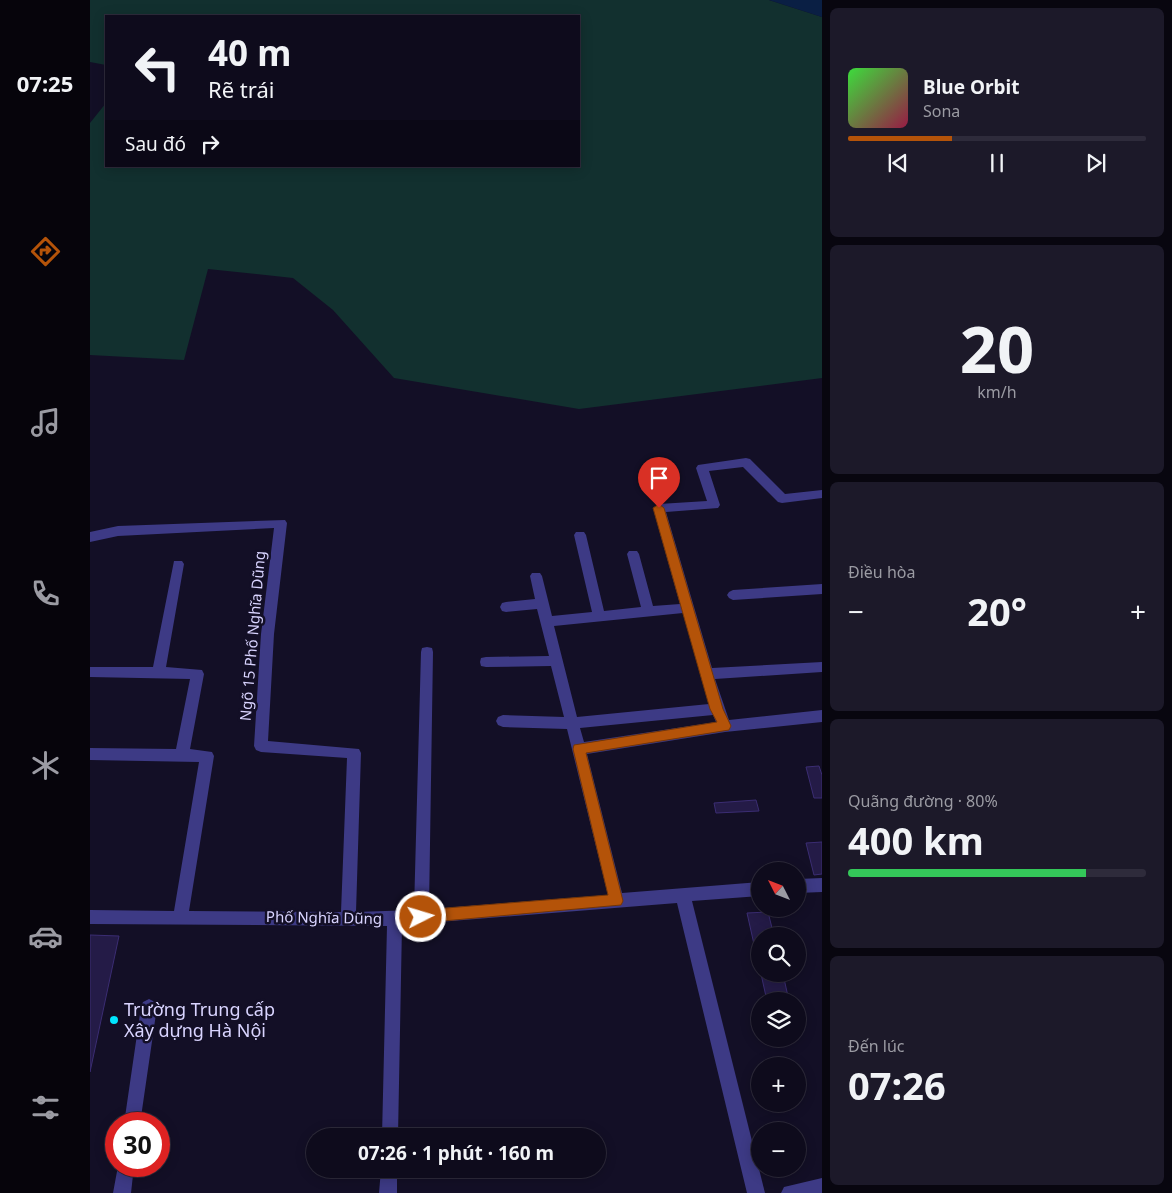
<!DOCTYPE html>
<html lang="vi">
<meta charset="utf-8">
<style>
body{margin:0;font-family:"Noto Sans",sans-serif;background:#1c1929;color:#f1f3f6;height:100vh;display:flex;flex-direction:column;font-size:19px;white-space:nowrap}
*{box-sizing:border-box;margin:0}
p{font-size:16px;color:#9b9ba3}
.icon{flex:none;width:28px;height:28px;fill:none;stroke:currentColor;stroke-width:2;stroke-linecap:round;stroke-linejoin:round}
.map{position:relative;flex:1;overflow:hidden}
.details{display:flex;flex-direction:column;gap:8px;padding:8px;background:#08060f;width:350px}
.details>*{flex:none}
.hud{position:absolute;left:15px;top:15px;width:475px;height:152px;border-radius:0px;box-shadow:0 2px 12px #0003,0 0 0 1px #2e2b3b;background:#0e0b1c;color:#f1f3f6;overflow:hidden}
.needle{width:32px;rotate:312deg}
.buttons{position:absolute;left:661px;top:862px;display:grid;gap:10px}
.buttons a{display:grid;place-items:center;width:55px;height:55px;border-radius:50%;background:#0e0b1c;box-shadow:0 2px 12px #0003,0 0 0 1px #2e2b3b;font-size:25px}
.speed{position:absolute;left:15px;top:1112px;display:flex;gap:10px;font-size:25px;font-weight:700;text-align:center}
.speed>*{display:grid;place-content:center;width:65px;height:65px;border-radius:50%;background:#0e0b1c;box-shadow:0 2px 12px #0003,0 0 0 1px #2e2b3b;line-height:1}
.speed .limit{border:8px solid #d22;background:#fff;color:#111}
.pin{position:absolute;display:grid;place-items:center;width:42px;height:42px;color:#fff;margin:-51px -21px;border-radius:50% 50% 50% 0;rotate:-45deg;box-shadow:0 0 5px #0007}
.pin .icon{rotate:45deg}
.me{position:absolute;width:55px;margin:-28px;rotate:85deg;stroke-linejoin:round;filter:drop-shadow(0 0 4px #0008)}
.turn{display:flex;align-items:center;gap:18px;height:105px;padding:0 20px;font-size:22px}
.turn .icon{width:65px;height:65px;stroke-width:2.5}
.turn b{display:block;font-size:35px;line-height:42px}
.then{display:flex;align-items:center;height:48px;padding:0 20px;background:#0003;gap:10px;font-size:19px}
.big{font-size:38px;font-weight:700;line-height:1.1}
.details .widget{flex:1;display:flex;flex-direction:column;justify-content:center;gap:8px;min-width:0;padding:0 18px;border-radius:8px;background:#1c1929}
.details .dial{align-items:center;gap:0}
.dial b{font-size:65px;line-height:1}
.song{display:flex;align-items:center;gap:15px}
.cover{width:60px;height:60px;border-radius:8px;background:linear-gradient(135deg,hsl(120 70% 55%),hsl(340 70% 35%))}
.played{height:5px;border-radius:2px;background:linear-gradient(90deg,#b45309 35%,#2e2b3b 35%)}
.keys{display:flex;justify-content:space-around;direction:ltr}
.heat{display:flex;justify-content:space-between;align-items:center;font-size:28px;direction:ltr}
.charge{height:8px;border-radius:4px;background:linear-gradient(90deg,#34c759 80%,#2e2b3b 0)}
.trip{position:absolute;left:216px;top:1128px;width:300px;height:50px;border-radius:25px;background:#0e0b1c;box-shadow:0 2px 12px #0003,0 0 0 1px #2e2b3b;font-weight:700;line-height:50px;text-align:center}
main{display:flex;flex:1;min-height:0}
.tabs{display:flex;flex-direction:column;width:90px;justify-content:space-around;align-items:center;background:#06040b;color:#9b9ba3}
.tabs .icon{width:35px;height:35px}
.tabs .active{color:#b45309}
.tabs b{font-size:22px;color:#f1f3f6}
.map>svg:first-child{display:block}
</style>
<main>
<nav class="tabs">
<b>07:25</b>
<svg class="icon active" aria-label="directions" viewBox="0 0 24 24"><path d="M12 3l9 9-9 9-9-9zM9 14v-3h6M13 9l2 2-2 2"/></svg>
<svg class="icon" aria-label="music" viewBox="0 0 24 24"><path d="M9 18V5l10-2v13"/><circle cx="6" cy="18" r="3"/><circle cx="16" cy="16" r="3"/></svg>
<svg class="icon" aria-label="phone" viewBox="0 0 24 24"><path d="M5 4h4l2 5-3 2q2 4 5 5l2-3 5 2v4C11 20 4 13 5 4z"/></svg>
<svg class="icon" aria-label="climate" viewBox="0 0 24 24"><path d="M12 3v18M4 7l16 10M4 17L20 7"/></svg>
<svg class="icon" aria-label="car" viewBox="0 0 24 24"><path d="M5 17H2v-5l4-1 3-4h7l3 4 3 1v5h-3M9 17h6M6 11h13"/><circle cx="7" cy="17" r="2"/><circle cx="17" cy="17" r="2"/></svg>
<svg class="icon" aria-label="filters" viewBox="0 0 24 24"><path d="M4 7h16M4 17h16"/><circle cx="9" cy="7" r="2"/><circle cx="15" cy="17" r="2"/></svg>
</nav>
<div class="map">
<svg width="732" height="1193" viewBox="0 0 732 1193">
<rect width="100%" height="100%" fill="#130f26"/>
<path fill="#12302f" d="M0 0H679L732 17V378L489 409 304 378 243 310 203 278 118 269 94 360 0 355V123L16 103V166H489V16H16V65L0 62Z"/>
<path fill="#0a1f44" d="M679 0H732V17Z"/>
<path fill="#241b47" stroke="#3b2d73" d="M729 766 732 775V798H724L716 767Z
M666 800 669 811 626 813 624 803Z
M732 842V874L724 875 716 843Z
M678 912 684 936H670V971L657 913Z
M0 935 29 936 0 1072Z
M671 974H693L699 1001H677Z"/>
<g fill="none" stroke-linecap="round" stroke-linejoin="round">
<path fill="#3d3a85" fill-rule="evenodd" d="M656 458 660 459 695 494 732 490V498L692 503 688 502 653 467 619 471 630 505 628 508 576 512 622 668 732 662V672L625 679 639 720 732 710V722L635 732 497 754 532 893 670 882V896L602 901 675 1193H657L587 903 312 925 308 1136H292L297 926 0 924V910L84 911 109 762 0 760V748L86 749 100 679 0 677V667H63L84 561H92L94 564 76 667 112 670 114 674 100 749 122 752 124 756 99 911 251 912 257 758 171 752 166 750 164 746 171 634 184 528 28 536 0 542V532L28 526 195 520 197 523 184 634 178 741 269 749 271 753 266 912 324 910 331 652 332 648 337 647 342 648 343 652 339 909 518 895 477 729 413 727 408 725 406 721 408 717 413 715 474 717 461 666 396 667 391 666 390 662 391 658 396 657 459 656 447 609 416 612 412 611 410 607 412 603 416 602 445 599 440 576 442 573H450L452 576 462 616 502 612 484 535 486 532H494L496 535 514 611 551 607 537 554 539 551H547L549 554 563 606 590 604 563 508 569 504 617 501 606 468 608 465ZM593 613 619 704 487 717 464 626ZM623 715 626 722 494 742 490 728Z
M732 584V594L643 600 639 598 637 595 639 592 643 590Z
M732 878V892L708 893V879Z
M59 999 65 1002 67 1007 50 1124H34L51 1007 53 1002Z
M28 1166H44L41 1193H23Z
M291 1169H307V1193H289Z
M732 1178V1193H691L694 1187Z"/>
</g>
<path fill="#b45309" stroke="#753606" d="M569 504 574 508 633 709 641 726 639 730 496 753 533 901 531 905 331 923 326 921 324 917 326 912 331 910 518 895 483 749 484 745 627 722 620 709 563 508Z"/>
<circle fill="#00e5ff" stroke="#130f26" stroke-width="2" cx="24" cy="1020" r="5"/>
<g text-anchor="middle" stroke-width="5" stroke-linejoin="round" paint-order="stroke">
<g font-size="15" fill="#d9d4ff" stroke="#130f26">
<text transform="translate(163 636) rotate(-85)" y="5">Ngõ 15 Phố Nghĩa Dũng</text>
<text transform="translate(234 918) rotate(1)" y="5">Phố Nghĩa Dũng</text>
</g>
<g font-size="18" fill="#d9d4ff" stroke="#130f26" text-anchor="start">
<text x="34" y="1016">Trường Trung cấp<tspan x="34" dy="21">Xây dựng Hà Nội</tspan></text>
</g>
</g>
</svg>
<div class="buttons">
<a><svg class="needle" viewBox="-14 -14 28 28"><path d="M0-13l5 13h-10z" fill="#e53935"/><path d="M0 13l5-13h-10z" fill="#9b9ba3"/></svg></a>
<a><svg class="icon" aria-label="search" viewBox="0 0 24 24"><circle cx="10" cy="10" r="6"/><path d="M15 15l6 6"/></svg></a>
<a><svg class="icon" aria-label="layers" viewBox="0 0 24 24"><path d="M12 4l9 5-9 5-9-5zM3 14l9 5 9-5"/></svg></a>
<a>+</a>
<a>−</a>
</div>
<div class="speed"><div class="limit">30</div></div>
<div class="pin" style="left:569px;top:508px;background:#d93025"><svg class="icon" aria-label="arrive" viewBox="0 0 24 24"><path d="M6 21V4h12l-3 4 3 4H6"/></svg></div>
<svg class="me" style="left:331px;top:917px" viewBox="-20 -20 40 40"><circle r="17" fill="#b45309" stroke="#fff" stroke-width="3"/><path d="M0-11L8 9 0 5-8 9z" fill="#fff"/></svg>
<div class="trip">07:26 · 1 phút · 160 m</div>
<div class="hud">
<div class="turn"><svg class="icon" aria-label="left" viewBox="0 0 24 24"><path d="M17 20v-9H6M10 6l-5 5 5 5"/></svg><div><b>40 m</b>Rẽ trái</div></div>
<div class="then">Sau đó<svg class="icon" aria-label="right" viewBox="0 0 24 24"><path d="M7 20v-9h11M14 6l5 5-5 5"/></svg></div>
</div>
</div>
<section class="details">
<div class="widget">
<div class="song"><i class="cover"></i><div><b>Blue Orbit</b><p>Sona</p></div></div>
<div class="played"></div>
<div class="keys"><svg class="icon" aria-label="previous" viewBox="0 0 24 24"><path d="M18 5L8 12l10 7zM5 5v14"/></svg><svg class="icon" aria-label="pause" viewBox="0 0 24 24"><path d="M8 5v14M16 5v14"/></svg><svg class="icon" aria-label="next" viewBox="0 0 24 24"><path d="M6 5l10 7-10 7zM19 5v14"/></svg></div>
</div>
<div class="widget dial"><b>20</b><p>km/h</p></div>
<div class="widget"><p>Điều hòa</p>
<div class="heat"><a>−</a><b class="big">20°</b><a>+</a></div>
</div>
<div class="widget"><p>Quãng đường · 80%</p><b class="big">400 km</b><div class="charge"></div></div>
<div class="widget"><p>Đến lúc</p><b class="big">07:26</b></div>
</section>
</main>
